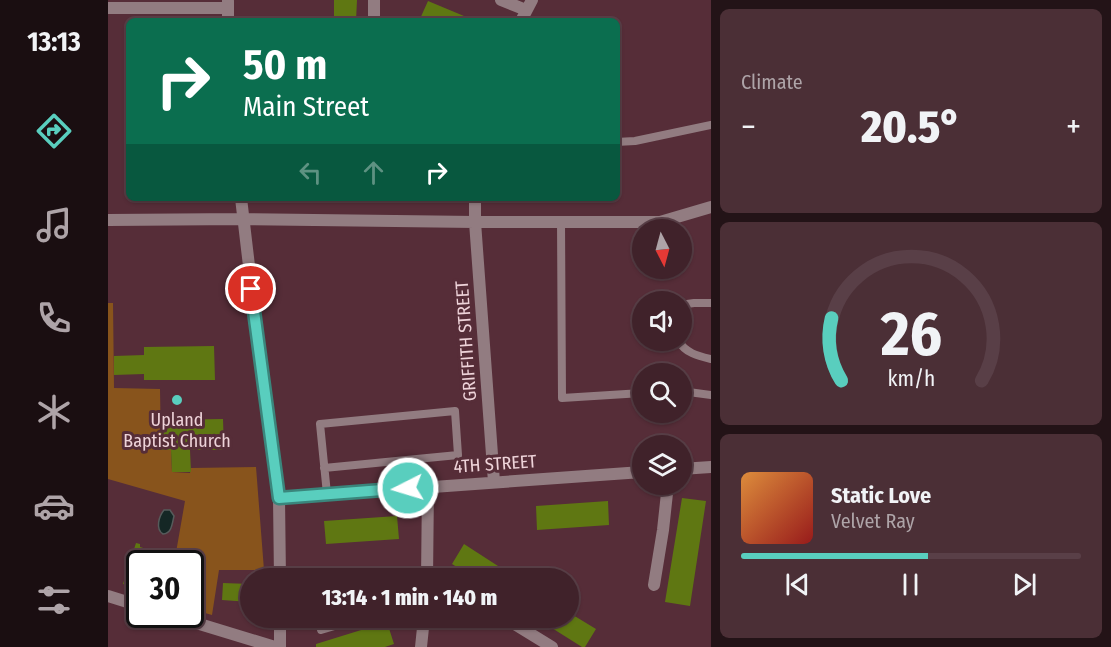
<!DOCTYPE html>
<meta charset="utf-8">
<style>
body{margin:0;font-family:"Fira Sans Condensed",sans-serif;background:#4b2f36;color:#f1f3f6;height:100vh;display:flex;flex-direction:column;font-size:22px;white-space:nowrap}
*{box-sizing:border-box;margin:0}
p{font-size:20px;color:#aea4a8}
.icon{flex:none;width:33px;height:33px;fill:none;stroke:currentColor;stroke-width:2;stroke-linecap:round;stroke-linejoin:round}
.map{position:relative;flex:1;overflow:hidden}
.panel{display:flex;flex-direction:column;gap:9px;padding:9px;background:#231317;width:400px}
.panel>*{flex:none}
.guide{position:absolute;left:18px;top:18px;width:494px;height:183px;border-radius:9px;box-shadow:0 2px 4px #0004,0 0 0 2px #593f47;background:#0b6e4f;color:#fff;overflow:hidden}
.needle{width:39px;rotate:174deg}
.tools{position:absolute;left:524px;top:219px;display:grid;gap:12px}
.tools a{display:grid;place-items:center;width:60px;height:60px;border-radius:50%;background:#40222a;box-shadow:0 2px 4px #0004,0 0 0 2px #593f47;font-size:30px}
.speed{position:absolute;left:18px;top:550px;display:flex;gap:12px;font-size:30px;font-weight:700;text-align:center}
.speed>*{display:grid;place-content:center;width:78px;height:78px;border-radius:50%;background:#40222a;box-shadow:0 2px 4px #0004,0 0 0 2px #593f47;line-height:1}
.speed .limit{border:3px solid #111;border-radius:9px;background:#fff;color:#111}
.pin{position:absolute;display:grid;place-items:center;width:51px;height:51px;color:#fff;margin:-26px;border:3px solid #fff;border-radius:50%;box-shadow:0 2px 6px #0007}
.me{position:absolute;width:66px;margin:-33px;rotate:265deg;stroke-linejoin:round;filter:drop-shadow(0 0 4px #0008)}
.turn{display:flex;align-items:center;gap:21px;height:126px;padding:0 18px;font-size:27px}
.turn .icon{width:78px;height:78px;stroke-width:2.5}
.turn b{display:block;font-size:42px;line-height:51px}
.lanes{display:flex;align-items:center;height:57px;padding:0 18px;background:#0003;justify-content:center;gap:30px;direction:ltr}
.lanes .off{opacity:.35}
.big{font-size:45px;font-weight:800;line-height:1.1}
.panel .card{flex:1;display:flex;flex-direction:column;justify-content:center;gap:9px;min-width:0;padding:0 21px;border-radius:9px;background:#4b2f36}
.panel .dial{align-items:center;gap:0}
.dial svg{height:156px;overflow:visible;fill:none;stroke:#593f47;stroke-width:7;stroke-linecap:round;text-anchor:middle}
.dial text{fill:#f1f3f6;stroke:none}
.song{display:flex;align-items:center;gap:18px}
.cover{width:72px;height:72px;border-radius:9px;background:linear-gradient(135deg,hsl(30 70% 55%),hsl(0 70% 35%))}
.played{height:6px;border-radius:3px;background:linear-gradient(90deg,#59cebe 55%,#593f47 55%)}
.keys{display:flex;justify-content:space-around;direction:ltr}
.heat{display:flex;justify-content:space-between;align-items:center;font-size:33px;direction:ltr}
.trip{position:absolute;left:132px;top:568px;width:339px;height:60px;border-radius:30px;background:#40222a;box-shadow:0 2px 4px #0004,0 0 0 2px #593f47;font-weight:800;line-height:60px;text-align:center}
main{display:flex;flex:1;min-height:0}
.menu{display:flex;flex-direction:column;width:108px;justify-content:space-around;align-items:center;background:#1a0e11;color:#aea4a8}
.menu .icon{width:42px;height:42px}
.menu .on{color:#59cebe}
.menu b{font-size:27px;color:#f1f3f6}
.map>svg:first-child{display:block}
</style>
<main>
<nav class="menu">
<b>13:13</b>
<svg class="icon on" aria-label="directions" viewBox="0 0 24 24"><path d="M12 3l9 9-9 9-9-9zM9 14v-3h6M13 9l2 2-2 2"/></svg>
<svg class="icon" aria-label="music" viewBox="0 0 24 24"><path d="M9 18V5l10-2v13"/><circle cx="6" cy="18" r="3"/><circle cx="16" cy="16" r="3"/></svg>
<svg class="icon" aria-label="phone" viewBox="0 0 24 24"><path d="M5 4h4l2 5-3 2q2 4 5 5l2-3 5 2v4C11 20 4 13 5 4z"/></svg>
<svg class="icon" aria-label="climate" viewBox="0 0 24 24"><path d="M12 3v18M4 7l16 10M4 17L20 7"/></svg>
<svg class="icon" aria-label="car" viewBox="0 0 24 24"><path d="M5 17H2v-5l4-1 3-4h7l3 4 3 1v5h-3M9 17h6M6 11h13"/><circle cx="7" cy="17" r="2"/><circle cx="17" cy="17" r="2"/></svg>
<svg class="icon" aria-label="filters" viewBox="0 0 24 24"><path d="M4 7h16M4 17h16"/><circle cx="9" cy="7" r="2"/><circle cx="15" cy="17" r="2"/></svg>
</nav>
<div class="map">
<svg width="603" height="647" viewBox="0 0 603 647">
<rect width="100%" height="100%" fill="#562d38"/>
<path fill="#88541c" d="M0 303H5L6 388 52 389 53 450H63L64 472 82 473 83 468 148 467 156 570H111L104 615 83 609 82 564H66L77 501 0 479Z"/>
<path fill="#152725" stroke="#565b5b" stroke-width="1.5" d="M56 510H62L66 516C64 524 64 533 55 534 47 529 51 516 56 510Z"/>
<path fill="#5f7712" d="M226 0H249L248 21H226Z
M320 1 368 21H311Z
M106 346 107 380H36V374L6 375V356L36 355V347Z
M115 419 116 450H82L83 472H64L63 450H53L52 420Z
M574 498 598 501 582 606 557 602Z
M500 501 501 525 429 530 428 506Z
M289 516 291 539 218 544 216 521Z
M28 543 32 544V547L48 552 44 564H32V589L15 584Z
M356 544 410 579H368L344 564Z
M115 583 142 584V602L114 600Z
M460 612 488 629 477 647H474L428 618H460Z
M279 622 286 644 277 647H208V644Z"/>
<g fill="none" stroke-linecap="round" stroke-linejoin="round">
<path stroke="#927c81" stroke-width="8" d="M508 142 527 141 603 125
M453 221 454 398 534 393
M579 304 586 303H603
M570 340C577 353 590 356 603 359
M573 391 603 395
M216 468 350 455 347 411 212 424 219 494
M213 630 254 618"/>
<path stroke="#927c81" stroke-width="12" d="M266 0V21
M393 0 418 10
M120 1V21
M0 8H120
M413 21 424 0
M133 198 152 359 171 498 172 579
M367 198V222L386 482
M0 220 135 219 367 222H552L603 207
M573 469 603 467
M171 498 534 472
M320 571 333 579
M319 579 320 486
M546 585 555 530 560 484
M0 596 32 606
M62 615 167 647
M172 618V647
M397 618 444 647
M313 647 316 618"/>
</g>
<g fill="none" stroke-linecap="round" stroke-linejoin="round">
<g stroke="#3a867c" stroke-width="15">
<path id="route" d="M143 289 171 498 300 488"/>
</g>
<use href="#route" stroke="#59cebe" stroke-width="10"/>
</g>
<circle fill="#59cebe" stroke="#562d38" stroke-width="2" cx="69" cy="400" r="6"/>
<g text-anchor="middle" stroke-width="6" stroke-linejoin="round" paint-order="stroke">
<g font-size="18" fill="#eed3d9" stroke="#562d38">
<text transform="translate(358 341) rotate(-94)" y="6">GRIFFITH STREET</text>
<text transform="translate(387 464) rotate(-4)" y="6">4TH STREET</text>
</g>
<g font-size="18" fill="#eed3d9" stroke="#562d38">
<text x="69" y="426">Upland<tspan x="69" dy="21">Baptist Church</tspan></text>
</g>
</g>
</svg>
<div class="tools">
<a><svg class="needle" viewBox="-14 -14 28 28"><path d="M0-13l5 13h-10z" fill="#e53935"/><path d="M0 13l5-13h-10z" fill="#aea4a8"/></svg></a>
<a><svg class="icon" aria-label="sound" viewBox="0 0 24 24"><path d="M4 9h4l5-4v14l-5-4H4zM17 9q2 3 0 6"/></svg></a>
<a><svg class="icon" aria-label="search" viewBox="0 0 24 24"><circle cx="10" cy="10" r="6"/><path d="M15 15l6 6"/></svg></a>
<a><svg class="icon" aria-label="layers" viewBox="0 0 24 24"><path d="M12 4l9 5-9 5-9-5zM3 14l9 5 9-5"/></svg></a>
</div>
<div class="speed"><div class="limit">30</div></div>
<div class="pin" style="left:143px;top:289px;background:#d93025"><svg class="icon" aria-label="arrive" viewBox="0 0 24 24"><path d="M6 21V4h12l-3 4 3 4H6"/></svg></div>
<svg class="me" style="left:300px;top:488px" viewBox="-20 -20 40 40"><circle r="17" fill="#59cebe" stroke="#fff" stroke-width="3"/><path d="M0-11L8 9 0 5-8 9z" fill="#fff"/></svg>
<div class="trip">13:14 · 1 min · 140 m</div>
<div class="guide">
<div class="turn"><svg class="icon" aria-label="right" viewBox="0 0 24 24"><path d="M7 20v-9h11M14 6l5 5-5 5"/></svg><div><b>50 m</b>Main Street</div></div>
<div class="lanes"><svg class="icon off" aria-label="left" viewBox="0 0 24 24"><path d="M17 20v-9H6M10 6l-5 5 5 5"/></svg><svg class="icon off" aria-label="ahead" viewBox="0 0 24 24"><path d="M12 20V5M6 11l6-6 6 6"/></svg><svg class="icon" aria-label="right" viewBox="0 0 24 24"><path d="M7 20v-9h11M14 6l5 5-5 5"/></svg></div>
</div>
</div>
<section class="panel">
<div class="card"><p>Climate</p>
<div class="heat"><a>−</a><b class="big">20.5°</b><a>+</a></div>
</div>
<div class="card dial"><svg viewBox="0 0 100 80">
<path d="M14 69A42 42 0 1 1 86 69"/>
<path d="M14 69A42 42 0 0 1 9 37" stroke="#59cebe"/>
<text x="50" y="56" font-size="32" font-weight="700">26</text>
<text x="50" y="72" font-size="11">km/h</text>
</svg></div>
<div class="card">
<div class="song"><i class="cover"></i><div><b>Static Love</b><p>Velvet Ray</p></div></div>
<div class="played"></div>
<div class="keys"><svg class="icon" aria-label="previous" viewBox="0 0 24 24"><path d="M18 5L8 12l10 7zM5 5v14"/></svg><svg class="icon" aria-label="pause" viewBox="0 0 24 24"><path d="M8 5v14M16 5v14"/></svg><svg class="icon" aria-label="next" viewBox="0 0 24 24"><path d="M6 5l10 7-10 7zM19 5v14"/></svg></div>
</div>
</section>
</main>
